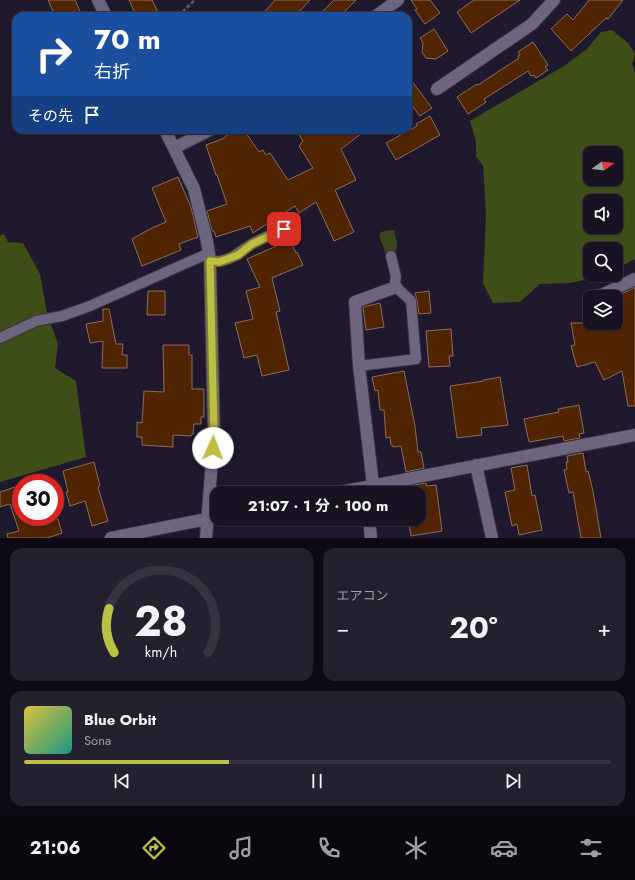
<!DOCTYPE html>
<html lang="ja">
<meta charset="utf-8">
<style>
body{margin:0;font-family:Jost,"Noto Sans JP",sans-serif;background:#25202f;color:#f1f3f6;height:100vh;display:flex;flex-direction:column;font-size:15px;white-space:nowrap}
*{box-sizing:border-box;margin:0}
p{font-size:13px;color:#9f9ea5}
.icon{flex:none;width:22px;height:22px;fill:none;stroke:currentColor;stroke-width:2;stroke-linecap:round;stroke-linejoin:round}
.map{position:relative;height:538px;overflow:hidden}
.drawer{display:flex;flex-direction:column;gap:10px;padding:10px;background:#0d0a13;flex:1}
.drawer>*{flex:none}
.top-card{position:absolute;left:12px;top:12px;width:400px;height:122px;border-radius:12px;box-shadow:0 1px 3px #0004,0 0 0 1px #363240;background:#1a4fa0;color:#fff;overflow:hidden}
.needle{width:26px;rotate:75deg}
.tools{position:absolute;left:583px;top:146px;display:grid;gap:8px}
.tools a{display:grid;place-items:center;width:40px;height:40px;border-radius:8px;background:#181222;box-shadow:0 1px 3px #0004,0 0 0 1px #363240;font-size:20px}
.speed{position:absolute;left:12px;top:474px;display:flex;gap:8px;font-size:20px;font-weight:700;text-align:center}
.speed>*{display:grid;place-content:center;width:52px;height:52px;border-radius:50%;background:#181222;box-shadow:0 1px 3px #0004,0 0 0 1px #363240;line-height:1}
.speed .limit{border:6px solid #d22;background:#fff;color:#111}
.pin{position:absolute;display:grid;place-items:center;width:34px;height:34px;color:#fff;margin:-17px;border-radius:8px;box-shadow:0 2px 6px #0006}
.me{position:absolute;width:44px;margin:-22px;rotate:2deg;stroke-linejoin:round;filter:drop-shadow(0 0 3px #0008)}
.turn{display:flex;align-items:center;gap:14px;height:84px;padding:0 16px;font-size:18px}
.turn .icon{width:52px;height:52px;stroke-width:2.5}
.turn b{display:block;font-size:28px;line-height:34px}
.then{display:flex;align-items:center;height:38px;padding:0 16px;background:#0003;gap:8px;font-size:15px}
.big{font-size:30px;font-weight:700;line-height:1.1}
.drawer .tile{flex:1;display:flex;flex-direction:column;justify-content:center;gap:6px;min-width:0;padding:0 14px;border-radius:12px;background:#25202f}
.drawer .dial{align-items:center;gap:0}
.dial svg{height:104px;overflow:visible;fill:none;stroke:#363240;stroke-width:7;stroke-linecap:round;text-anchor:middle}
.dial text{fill:#f1f3f6;stroke:none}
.song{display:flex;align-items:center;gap:12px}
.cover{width:48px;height:48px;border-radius:6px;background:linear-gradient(135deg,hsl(50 70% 55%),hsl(170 70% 35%))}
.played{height:4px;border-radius:2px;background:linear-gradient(90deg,#bebf42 35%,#363240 35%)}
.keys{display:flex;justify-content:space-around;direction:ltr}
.heat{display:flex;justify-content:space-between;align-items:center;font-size:22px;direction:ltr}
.drawer .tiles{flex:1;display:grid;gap:10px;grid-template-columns:1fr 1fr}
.tile:last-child{grid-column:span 2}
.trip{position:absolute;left:210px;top:486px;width:216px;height:40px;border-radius:12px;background:#181222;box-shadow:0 1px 3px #0004,0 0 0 1px #363240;font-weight:700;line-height:40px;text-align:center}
.tab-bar{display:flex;height:64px;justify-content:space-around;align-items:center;background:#0a070e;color:#9f9ea5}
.tab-bar .icon{width:28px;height:28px}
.tab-bar .active{color:#bebf42}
.tab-bar b{font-size:18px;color:#f1f3f6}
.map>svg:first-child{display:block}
</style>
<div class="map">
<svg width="635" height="538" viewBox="0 0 635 538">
<rect width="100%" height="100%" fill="#20182d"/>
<path fill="#39461a" d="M391 230H394L397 243 396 252 386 254 379 235 381 232Z"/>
<path fill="#3e4e17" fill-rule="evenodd" d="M612 30 628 43 635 54 632 64 635 73V259L616 269V249H590V275H606L570 283 540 284 520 302 493 303 483 283 486 216 483 166 476 156V142L470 121 564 66 587 49 601 32ZM590 153H616V179H590ZM590 201H616V227H590Z
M4 234 8 242 23 243 40 274 47 313 58 344 55 368 76 381 86 457 0 482V235Z"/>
<path fill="#512400" stroke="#886e5e" d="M48 0H75L82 16H55Z
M129 0H152L160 16H136Z
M275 0H310L295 16H261Z
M334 0H356L340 16H318Z
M411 0H430L440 13 425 24 415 10 417 9Z
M474 0H520L471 33 457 12Z
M589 0H623L608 19 606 18 571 51 551 29 567 14 573 20Z
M434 29 448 51 436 59 426 58 422 52 423 43 420 38Z
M533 42 548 65 545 67 548 70 536 78 534 75 531 76 528 71 484 99 486 102 468 114 457 97 477 84 478 85 519 58 518 56 520 55 518 52Z
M408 76 432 108 420 116 408 100Z
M430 116 440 135 396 160 386 143 417 126 416 124Z
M236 130H244L259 152 263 150 266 155 270 153 288 180 313 168 299 146 303 141 296 130H366L341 149 356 180 335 190 354 232 334 241 316 202 299 213 295 206 253 233 250 226 216 237 214 231H212L207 211 227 204 217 175H216L206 145 222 139Z
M178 177 191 207 198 237 179 244 181 250 142 266 132 239 152 228 166 222 152 188Z
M290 240 296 253 297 252 303 265 272 278 280 311 276 312 289 370 262 376 257 355 244 358 235 323 253 319 246 291 260 287 247 259Z
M635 287V406H628L622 371 604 380 595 362 577 367 571 346 575 345 571 323H616V297Z
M148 291H165V315H147Z
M429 291 431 313 419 314 417 300 415 293Z
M380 303 384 327 366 330 363 307Z
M103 309H109L116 344H123L122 355H127V368H102L103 341 90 343 86 324 103 321Z
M451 329 453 356H449L450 366 429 367 426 331Z
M163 345H189V355H192V389H204V417H201V424H194L193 434H192L191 436 173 435V447L142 445V437H137V422L142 423 144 391 164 392Z
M404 371 415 426 418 452H421L424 468 406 472 401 446 393 447 392 445H391L390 437 386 438 384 410H380L378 390 375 391 372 377Z
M500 377 508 425 481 428 482 435 457 438 450 386 484 381V380Z
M579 405 584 433 579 434 580 438 564 441 563 436 529 442 524 419 559 412 558 409Z
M583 453 586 472 588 471 593 491 601 538H581L573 492 569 493 564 470 567 469 566 462H568L567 456Z
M94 462 100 486 98 487 108 521 92 526 85 501 70 506 66 492H68L63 471Z
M527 465 532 496 535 495 542 530 519 535 517 524 512 526 505 492 515 490 511 468Z
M426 483 427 486 436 485 442 531 411 536 408 519H419V493H409L408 486Z
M21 485V517H36L39 525 58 519 62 533 47 538H8L7 534 19 531 10 504 0 507V492Z"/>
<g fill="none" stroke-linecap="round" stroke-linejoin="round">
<g stroke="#383243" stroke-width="12">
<path id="lane" d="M210 261C231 263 236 253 252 244 262 238 273 234 284 229
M0 338 36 321 62 316 90 306 209 253
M359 366 416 359 411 301 396 287 395 282 396 277 391 256"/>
</g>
<g stroke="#383243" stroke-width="14">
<path id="street" d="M98 0 106 16
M376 16 398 0
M437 89 532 24 554 0
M165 130 194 189 207 241 210 261 214 434 206 538
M174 148 210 130
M590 297 602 295 635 279
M476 465 492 538
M373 485 359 366 355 302 396 287
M335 493 635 435
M369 519 371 538
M111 538 217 517"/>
</g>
<path stroke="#615b6e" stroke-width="2.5" stroke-dasharray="4 2" stroke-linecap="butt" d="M178 16 195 0"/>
<use href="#lane" stroke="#6d647e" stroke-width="10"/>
<use href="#street" stroke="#6d647e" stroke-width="12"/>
</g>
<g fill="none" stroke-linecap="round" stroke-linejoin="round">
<g stroke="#7c7c2b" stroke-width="10">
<path id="route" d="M213 448 214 434 210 261 219 262 238 255 252 244 284 229"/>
</g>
<use href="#route" stroke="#bebf42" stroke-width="7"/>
</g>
</svg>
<div class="tools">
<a><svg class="needle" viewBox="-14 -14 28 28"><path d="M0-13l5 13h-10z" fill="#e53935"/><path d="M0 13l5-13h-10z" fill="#9f9ea5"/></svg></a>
<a><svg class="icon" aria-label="sound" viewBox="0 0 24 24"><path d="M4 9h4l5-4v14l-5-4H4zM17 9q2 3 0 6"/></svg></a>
<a><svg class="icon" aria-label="search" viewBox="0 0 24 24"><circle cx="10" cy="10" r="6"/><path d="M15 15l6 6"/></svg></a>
<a><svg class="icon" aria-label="layers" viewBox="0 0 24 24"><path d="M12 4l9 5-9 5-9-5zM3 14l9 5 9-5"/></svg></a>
</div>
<div class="speed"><div class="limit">30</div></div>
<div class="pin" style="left:284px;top:229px;background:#d93025"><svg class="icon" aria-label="arrive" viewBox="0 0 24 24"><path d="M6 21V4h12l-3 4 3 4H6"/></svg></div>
<svg class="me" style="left:213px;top:448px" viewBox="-20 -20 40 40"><circle r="19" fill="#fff"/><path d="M0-13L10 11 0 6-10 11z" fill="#bebf42"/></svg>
<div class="trip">21:07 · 1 分 · 100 m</div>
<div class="top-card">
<div class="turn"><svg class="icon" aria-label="right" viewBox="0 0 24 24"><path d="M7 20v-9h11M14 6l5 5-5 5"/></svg><div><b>70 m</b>右折</div></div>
<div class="then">その先<svg class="icon" aria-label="arrive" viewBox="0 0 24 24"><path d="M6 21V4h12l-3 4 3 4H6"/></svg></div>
</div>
</div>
<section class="drawer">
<div class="tiles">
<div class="tile dial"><svg viewBox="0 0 100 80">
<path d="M14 69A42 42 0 1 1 86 69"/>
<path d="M14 69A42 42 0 0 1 10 35" stroke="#bebf42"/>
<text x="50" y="56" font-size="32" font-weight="700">28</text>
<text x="50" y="72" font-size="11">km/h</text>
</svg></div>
<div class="tile"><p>エアコン</p>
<div class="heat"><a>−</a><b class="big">20°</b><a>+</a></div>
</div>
<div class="tile">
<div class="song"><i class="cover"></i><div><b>Blue Orbit</b><p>Sona</p></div></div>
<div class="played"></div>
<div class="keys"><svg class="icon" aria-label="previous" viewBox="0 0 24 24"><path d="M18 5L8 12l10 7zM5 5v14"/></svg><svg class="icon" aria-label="pause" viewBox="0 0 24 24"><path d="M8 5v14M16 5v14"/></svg><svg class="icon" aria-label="next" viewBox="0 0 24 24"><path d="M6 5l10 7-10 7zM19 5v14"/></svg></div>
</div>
</div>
</section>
<nav class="tab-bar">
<b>21:06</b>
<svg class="icon active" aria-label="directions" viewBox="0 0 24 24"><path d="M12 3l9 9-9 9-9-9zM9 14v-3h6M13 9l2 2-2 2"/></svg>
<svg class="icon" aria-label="music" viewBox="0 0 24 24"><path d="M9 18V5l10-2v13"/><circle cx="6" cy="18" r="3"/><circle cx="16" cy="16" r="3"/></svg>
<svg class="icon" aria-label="phone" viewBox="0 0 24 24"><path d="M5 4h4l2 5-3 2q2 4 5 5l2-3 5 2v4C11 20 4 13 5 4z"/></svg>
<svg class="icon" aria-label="climate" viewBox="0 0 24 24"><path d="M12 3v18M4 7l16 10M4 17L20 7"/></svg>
<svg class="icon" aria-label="car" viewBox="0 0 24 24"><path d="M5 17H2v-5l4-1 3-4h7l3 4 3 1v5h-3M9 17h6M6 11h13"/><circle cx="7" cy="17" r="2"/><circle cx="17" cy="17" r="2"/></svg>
<svg class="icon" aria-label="filters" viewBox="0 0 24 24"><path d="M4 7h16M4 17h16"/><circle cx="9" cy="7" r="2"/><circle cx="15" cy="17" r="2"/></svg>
</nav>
